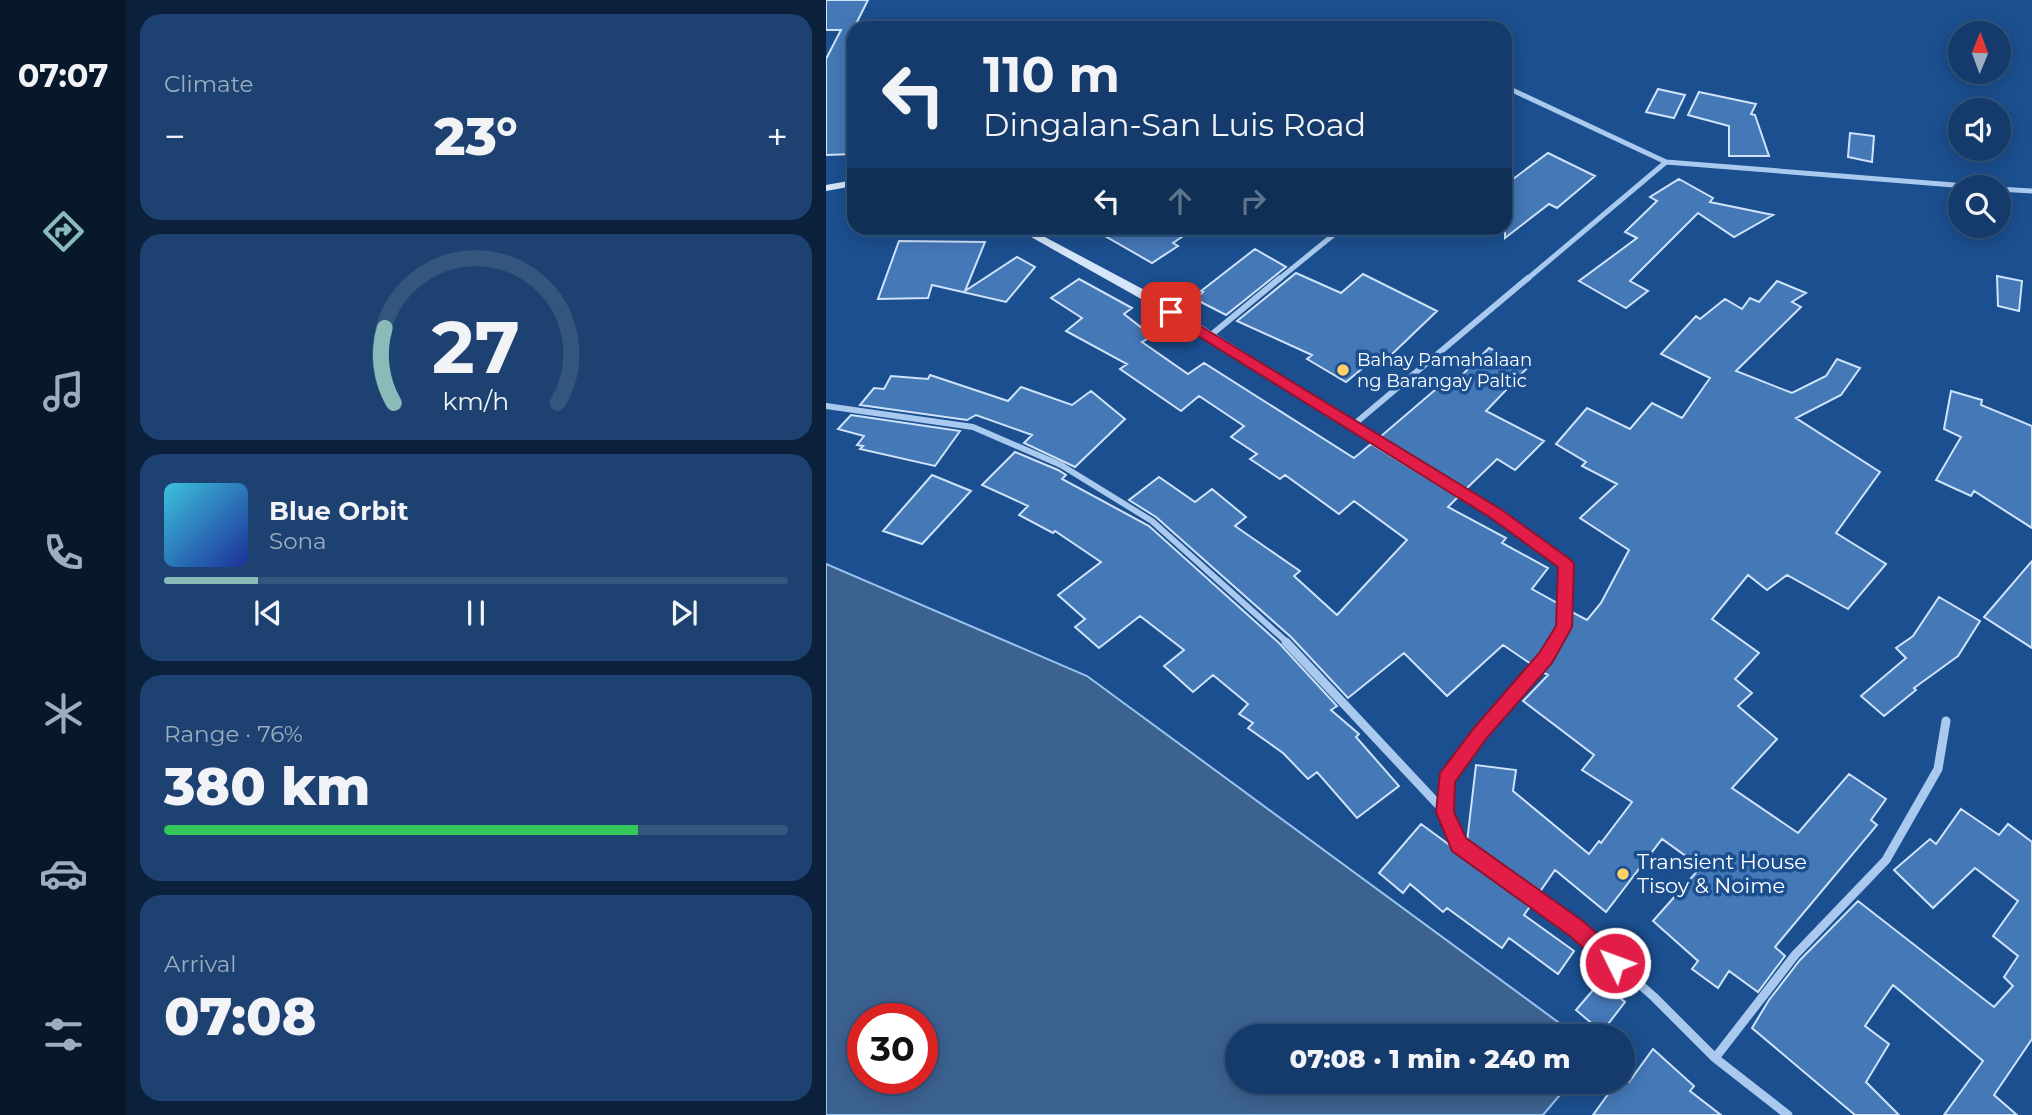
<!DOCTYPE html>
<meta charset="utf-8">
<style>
body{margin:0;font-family:Montserrat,sans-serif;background:#1d4271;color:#f1f3f6;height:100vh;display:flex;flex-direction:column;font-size:26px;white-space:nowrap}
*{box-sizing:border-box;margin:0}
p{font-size:23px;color:#9dadc1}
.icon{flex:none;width:38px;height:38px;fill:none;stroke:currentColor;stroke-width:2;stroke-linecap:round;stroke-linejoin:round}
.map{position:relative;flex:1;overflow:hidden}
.sheet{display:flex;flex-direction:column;gap:14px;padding:14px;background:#0b203b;width:700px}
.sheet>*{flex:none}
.top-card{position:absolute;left:21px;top:21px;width:665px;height:214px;border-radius:21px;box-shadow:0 4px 18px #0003,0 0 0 2px #33557e;background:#143b6b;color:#f1f3f6;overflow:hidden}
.needle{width:46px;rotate:1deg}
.buttons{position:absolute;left:1122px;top:21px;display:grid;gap:14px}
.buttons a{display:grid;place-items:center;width:63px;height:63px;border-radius:50%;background:#143b6b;box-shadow:0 4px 18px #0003,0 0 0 2px #33557e;font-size:35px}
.speed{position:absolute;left:21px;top:1003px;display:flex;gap:14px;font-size:35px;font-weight:700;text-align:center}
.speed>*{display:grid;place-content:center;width:91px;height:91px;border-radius:50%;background:#143b6b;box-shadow:0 4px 18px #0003,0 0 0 2px #33557e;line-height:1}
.speed .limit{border:10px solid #d22;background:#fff;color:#111}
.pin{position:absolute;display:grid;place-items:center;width:60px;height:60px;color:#fff;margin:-30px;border-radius:14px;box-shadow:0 4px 10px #0006}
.me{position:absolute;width:77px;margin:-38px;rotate:312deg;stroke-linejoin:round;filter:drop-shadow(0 0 5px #0008)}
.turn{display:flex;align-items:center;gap:24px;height:147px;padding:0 21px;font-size:32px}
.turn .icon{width:91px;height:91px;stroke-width:2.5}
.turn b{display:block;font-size:49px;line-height:60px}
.lanes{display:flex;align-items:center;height:66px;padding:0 21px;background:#0003;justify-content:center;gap:35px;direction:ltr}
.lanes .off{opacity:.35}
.big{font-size:52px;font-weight:800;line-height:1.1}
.sheet .tile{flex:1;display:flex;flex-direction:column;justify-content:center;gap:10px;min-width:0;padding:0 24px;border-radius:21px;background:#1d4271}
.sheet .dial{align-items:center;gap:0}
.dial svg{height:182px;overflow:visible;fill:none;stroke:#33557e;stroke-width:7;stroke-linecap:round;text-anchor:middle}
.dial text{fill:#f1f3f6;stroke:none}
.song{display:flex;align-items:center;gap:21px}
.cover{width:84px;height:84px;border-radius:10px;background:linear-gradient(135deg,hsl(190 70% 55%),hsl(230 70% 35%))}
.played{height:7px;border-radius:4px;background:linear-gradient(90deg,#8bbbb9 15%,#33557e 15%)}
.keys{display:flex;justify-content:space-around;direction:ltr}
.heat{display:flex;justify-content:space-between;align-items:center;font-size:38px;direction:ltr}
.charge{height:10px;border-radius:5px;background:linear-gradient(90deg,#34c759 76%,#33557e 0)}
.trip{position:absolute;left:399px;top:1024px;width:410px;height:70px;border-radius:35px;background:#143b6b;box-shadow:0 4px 18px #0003,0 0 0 2px #33557e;font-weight:800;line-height:70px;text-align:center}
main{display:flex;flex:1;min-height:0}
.tabs{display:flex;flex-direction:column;width:126px;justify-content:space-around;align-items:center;background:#08182b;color:#9dadc1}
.tabs .icon{width:49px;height:49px}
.tabs .selected{color:#8bbbb9}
.tabs b{font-size:32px;color:#f1f3f6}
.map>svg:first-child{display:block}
</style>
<main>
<nav class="tabs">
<b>07:07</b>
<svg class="icon selected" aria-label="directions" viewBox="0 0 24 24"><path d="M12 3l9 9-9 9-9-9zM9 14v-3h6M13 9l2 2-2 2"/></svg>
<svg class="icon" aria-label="music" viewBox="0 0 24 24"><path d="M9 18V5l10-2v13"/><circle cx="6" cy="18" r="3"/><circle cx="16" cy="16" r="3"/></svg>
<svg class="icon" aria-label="phone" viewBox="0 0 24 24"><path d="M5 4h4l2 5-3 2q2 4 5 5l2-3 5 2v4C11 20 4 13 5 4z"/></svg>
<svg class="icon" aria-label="climate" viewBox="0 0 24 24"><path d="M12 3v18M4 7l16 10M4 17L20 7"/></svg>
<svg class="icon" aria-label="car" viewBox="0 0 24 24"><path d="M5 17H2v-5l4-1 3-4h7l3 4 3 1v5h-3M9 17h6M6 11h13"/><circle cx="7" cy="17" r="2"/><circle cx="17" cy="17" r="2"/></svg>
<svg class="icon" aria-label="filters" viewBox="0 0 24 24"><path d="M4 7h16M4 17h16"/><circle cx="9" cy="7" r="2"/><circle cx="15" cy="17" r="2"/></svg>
</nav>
<section class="sheet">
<div class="tile"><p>Climate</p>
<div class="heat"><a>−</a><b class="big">23°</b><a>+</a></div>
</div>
<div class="tile dial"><svg viewBox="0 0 100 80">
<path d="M14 69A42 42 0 1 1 86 69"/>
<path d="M14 69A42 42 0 0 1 10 36" stroke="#8bbbb9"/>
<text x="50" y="56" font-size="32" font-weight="700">27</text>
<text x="50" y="72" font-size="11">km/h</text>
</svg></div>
<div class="tile">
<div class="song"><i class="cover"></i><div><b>Blue Orbit</b><p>Sona</p></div></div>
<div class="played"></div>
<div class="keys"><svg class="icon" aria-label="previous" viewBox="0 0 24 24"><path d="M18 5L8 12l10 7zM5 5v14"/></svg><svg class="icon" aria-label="pause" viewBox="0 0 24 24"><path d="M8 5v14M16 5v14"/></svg><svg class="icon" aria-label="next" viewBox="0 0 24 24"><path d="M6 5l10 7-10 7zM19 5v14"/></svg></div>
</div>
<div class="tile"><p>Range · 76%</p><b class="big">380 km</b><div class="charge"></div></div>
<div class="tile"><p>Arrival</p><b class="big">07:08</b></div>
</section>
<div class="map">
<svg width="1206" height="1115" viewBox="0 0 1206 1115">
<rect width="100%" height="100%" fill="#1b4f8f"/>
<path fill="#3c6290" stroke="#9cc4f0" stroke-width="2" fill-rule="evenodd" d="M0 564 261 676 751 1036H411V1082H745L717 1115H0ZM37 1018H96V1078H37Z"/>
<path fill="#4478b7" stroke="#cfe3fa" stroke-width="2" d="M0 0H42L28 28V154L0 155V59L15 30H0Z
M832 89 859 95 848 118 820 112Z
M873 92 930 104 925 114 929 115 943 156H903V126L862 115Z
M1024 133 1048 136 1046 162 1022 157Z
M722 153 769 176 731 208 723 204 679 238V185Z
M853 179 887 198 884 202 947 215 908 237 872 213 804 281 822 291 800 308 753 281 811 238 799 232 831 201 824 197Z
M265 228H369L347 243 352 246 326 263Z
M73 241 159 242 139 291 191 257 209 267 180 302 106 285 102 298 52 299Z
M429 249 460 267 400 315 369 299 377 292 375 291Z
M470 273 515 293 537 274 611 311 563 357 555 353 520 382 481 359 486 355 411 321Z
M1171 276 1196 281 1193 311 1172 306Z
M253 279 306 308 298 314 326 336 316 342 362 374 378 363 528 458 545 444 632 497 622 507 680 538 676 543 722 568 706 589 733 604 732 625 714 653 705 664 677 645 621 696 578 653 522 698 465 637 330 517 303 500 333 477 369 502 386 489 420 517 409 526 474 571 468 576 511 615 581 540 528 501 513 514 459 475 454 479 424 459 431 454 405 437 418 426 373 396 355 411 294 369 301 364 240 331 256 318 225 298Z
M951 281 980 293 966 302 975 307 910 371 966 393 1000 376 1011 359 1034 368 1015 395 970 418 1054 472 1010 533 1060 564 1022 609 961 575 941 590 922 575 886 619 933 653 909 679 926 693 912 706 951 739 906 788 972 833 1023 774 1060 799 1045 820 1051 825 949 947 959 956 932 992 903 971 892 988 866 969 872 961 827 921 875 867 836 839 780 912 729 870 713 893 641 842 650 765 690 770 687 791 763 854 773 841 775 843 806 802 756 770 768 755 697 701 722 675 716 672 743 630 744 611 761 620 775 603 803 550 754 518 791 484 756 466 760 462 730 444 761 408 804 429 826 403 856 418 884 378 835 354 870 316 874 319 899 299 916 309 924 298 933 302Z
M663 348 702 367 660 411 718 441 689 470 671 459 640 489 554 437 616 384 623 388Z
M104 375 182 401 195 387 246 405 265 391 299 419 249 467 198 443 206 435 150 415 141 420 34 405 48 388 58 389 65 376 102 379Z
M1125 391 1156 400 1155 405 1206 426V528L1148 491 1145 496 1110 480 1135 437 1118 429Z
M25 415 134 431 109 466 34 449 37 446 31 445 38 436 12 429Z
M189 452 232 470 240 475 236 479 323 526 453 643 511 706 505 710 533 734 530 737 573 786 531 818 491 772 482 779 457 753 422 728 427 723 413 714 422 704 387 675 367 692 338 666 358 650 314 616 273 648 249 627 259 619 232 595 275 562 229 531 227 533 193 515 202 506 156 485Z
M106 475 145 491 96 544 57 531Z
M1206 561V648L1158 617Z
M1113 597 1154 621 1132 656 1088 688 1090 690 1058 716 1035 696 1080 658 1070 648 1087 636Z
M1135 809 1173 835 1182 824 1206 842V1039L1168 1095 1191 1115H1118L1157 1061 1067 985 1039 1026 1063 1044 1040 1082 1073 1115H1029L926 1028 943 1000 974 960 1032 901 1168 1007 1187 986 1178 977 1192 956 1167 936 1192 901 1149 868 1107 908 1068 870 1104 839 1110 844Z
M595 824 705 905 698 915 748 951 732 974 683 938 676 948 621 908 617 912 584 884 577 893 553 873Z
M774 982 799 1002 776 1032 750 1010Z
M827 1049 868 1086 864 1091 895 1115H767L791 1082H803Z"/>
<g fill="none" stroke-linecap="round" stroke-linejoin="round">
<path stroke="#a9c9ee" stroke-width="5" d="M679 93 684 89 840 162 1153 187
M1172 189 1206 191
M452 280 516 228
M700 280 840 162"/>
<path stroke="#a9c9ee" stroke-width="6" d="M702 278 526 426 671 514 740 564 738 627 728 643
M385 335 454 278
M0 406 147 427 235 465 326 521 462 643"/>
<path stroke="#a9c9ee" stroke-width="9" d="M460 642 619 812
M729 642 720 657 654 734 620 780 619 812 633 845 751 929 828 997 889 1058 962 1115
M889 1058 969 955 1060 860 1112 769 1120 721"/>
<path fill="#d6e6fa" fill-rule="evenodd" d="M28 180V186L0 191V185Z
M189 228H202L326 294 531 423 532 426 531 429H521L317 300Z"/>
</g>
<path fill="#e11d48" stroke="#92132f" stroke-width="2" d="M345 308 676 510 745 560 748 564 746 627 726 663 660 739 629 782 628 812 640 838 758 922 797 956 800 963 797 970 789 973 782 970 744 936 626 851 610 812 614 773 648 728 714 652 730 626 732 567 665 518 340 316 338 312Z"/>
<g fill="#ffd166" stroke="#1b4f8f" stroke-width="2.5">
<circle cx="517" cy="370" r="7"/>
<circle cx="797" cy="874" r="7"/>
</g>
<g text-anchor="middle" stroke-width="7" stroke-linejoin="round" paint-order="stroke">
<g font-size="18" fill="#fff" stroke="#1b4f8f" text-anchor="start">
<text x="531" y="366">Bahay Pamahalaan<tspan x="531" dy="21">ng Barangay Paltic</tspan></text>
</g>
<g font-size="21" fill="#fff" stroke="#1b4f8f" text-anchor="start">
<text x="811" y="869">Transient House<tspan x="811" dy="24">Tisoy &amp; Noime</tspan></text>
</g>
</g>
</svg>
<div class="buttons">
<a><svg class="needle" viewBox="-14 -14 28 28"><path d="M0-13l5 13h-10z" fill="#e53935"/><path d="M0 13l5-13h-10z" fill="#9dadc1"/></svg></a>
<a><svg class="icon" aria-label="sound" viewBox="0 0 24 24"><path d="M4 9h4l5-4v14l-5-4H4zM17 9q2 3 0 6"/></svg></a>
<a><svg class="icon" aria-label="search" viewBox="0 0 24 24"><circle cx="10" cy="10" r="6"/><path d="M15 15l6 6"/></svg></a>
</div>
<div class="speed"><div class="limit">30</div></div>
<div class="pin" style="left:345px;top:312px;background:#d93025"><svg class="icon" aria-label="arrive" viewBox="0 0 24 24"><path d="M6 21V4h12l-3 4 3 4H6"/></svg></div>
<svg class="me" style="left:789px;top:963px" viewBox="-20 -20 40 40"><circle r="17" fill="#e11d48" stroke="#fff" stroke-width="3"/><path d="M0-11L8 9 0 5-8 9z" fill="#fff"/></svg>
<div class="trip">07:08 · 1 min · 240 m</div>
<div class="top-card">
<div class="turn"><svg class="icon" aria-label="left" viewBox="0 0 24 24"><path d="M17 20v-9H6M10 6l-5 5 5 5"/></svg><div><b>110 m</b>Dingalan-San Luis Road</div></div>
<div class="lanes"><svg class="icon" aria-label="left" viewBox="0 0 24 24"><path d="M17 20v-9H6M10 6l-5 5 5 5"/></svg><svg class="icon off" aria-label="ahead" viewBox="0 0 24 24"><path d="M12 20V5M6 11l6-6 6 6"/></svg><svg class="icon off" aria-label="right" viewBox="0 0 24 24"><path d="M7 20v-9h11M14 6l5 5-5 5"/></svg></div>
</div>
</div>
</main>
